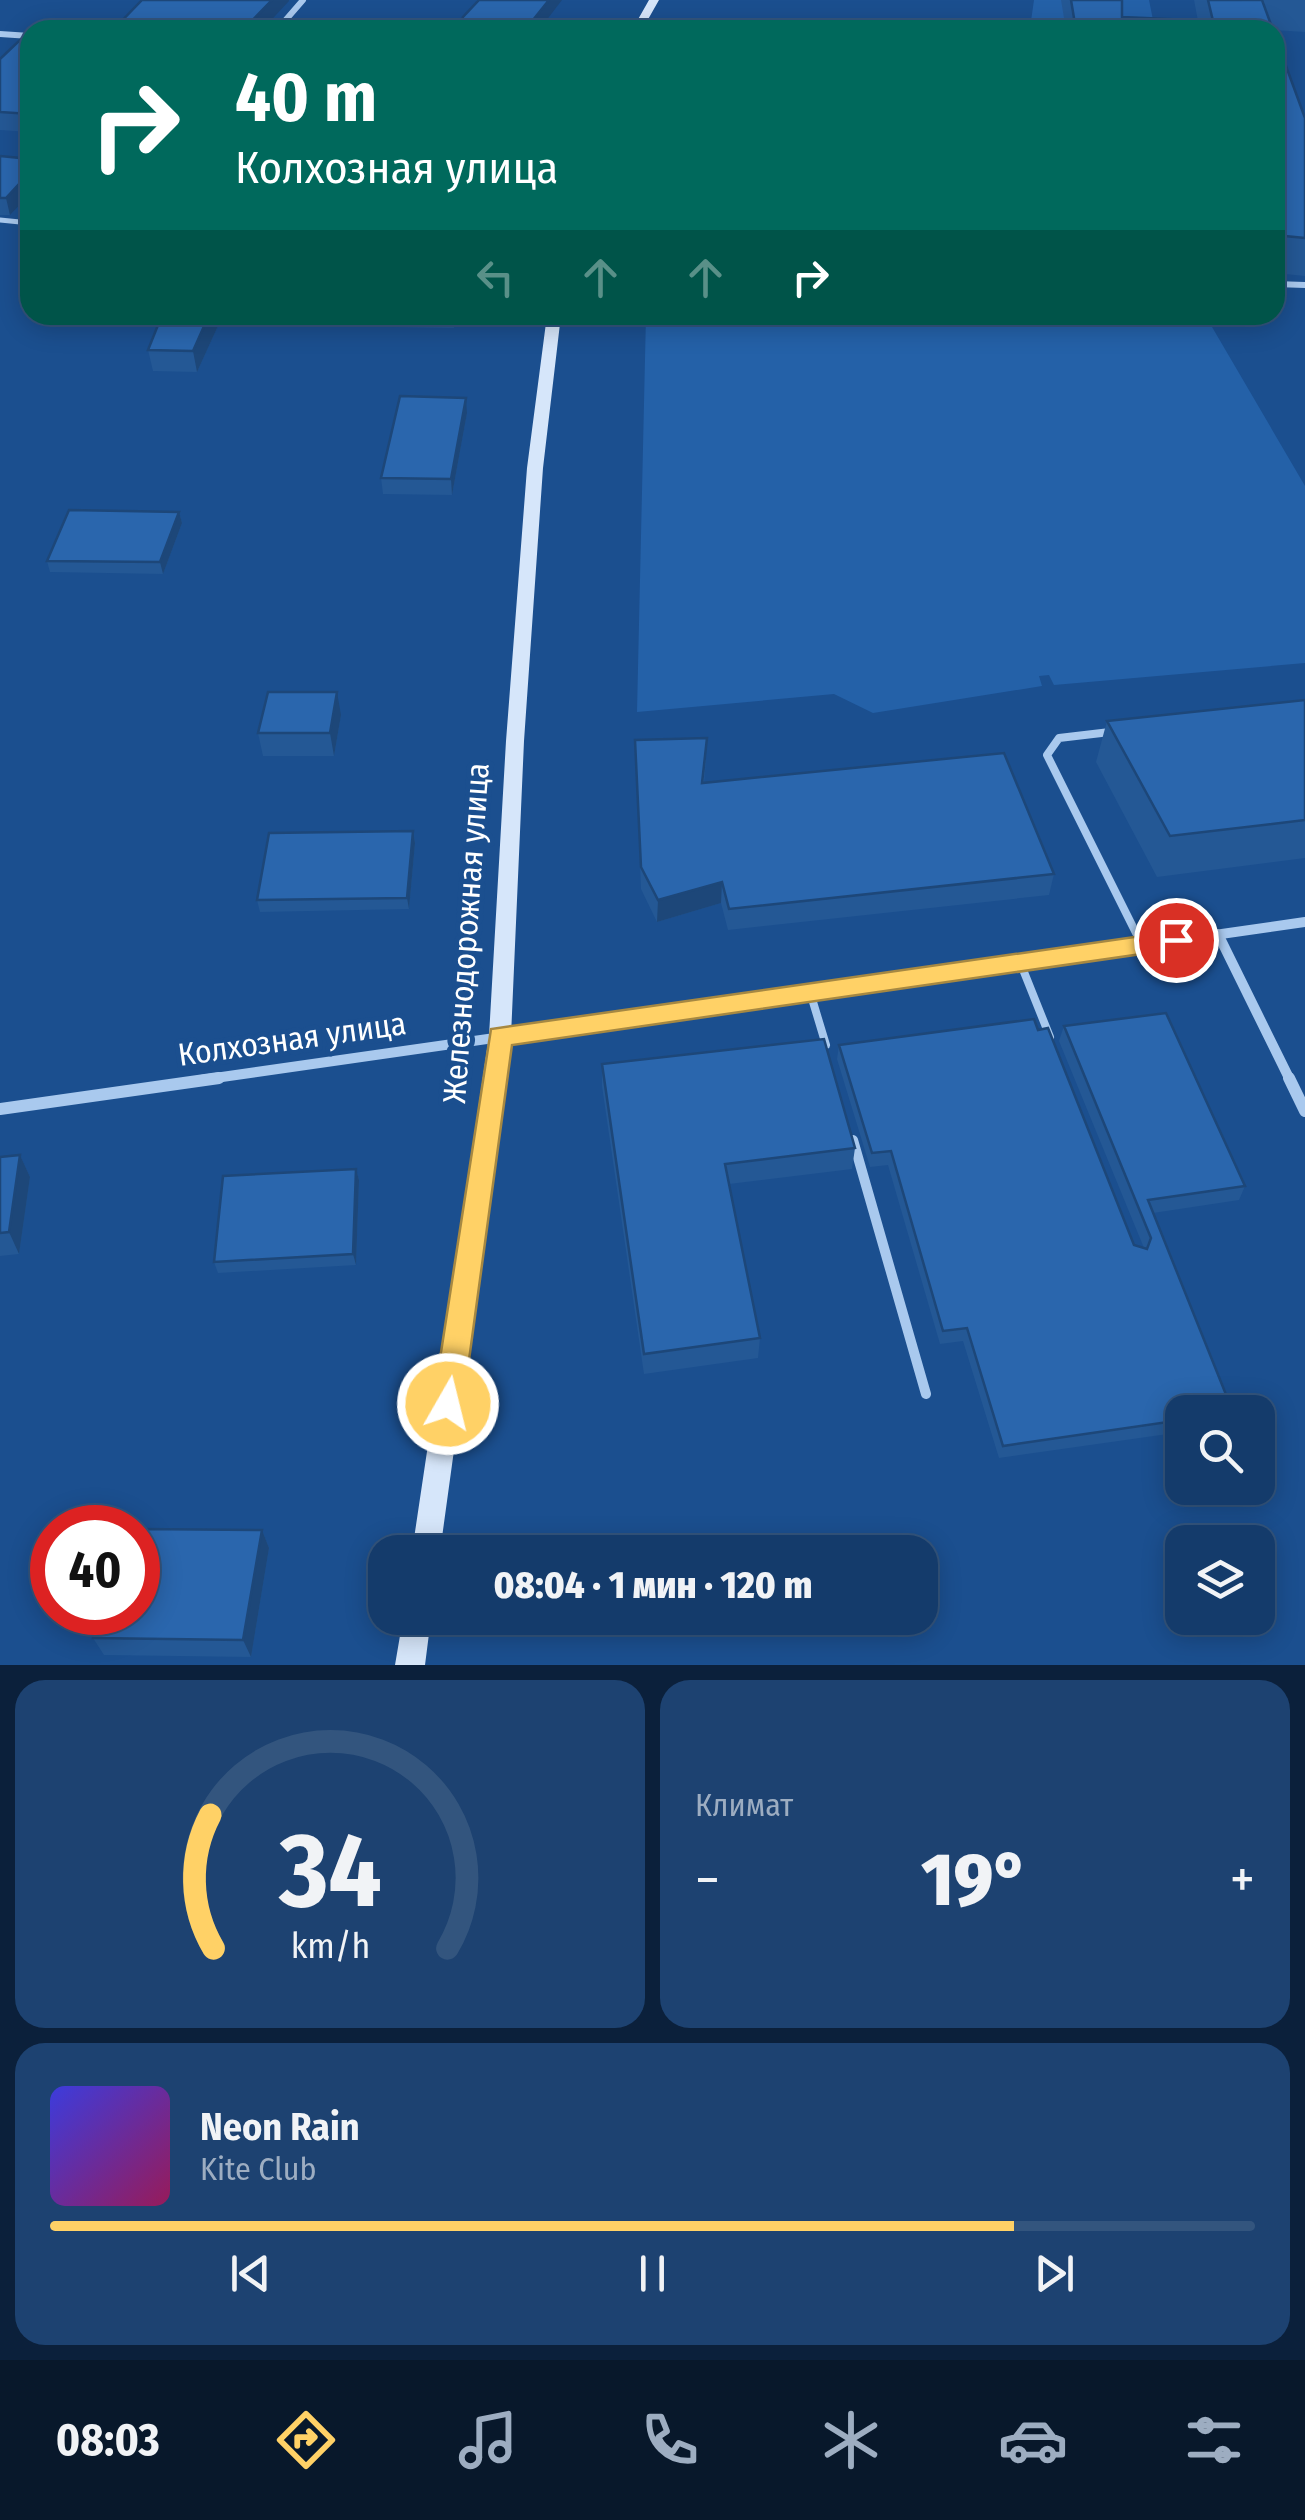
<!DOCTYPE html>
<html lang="ru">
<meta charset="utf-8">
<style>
body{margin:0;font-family:"Fira Sans Condensed",sans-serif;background:#1d4271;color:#f1f3f6;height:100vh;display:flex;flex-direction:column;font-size:38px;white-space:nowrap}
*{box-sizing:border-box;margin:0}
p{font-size:32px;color:#9dadc1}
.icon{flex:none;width:55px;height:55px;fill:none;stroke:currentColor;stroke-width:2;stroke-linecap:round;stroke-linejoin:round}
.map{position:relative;height:1665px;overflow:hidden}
.sheet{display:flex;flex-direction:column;gap:15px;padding:15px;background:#0b203b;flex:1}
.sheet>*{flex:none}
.top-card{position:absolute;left:20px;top:20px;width:1265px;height:305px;border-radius:30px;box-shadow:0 5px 25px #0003,0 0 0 2px #33557e;background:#00695c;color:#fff;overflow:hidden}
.tools{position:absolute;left:1165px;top:1395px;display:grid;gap:20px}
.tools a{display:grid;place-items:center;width:110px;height:110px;border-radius:20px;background:#143b6b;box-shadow:0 5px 25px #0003,0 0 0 2px #33557e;font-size:50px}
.speed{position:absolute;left:30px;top:1505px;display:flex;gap:20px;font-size:50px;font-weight:700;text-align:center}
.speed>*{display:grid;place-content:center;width:130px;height:130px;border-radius:50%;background:#143b6b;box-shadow:0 5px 25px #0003,0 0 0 2px #33557e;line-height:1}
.speed .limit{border:15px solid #d22;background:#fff;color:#111}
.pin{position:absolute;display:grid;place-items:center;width:85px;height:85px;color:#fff;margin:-42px;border:5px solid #fff;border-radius:50%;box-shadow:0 2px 10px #0007}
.me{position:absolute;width:110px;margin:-55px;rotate:8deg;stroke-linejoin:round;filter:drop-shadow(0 0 8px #0008)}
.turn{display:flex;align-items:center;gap:35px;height:210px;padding:0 50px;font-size:45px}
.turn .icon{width:130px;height:130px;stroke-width:2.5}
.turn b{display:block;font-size:70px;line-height:85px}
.lanes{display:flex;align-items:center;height:95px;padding:0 50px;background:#0003;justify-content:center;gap:50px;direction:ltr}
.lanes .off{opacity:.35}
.big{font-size:75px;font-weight:800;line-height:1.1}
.sheet .card{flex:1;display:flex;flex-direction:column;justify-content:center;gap:15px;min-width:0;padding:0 35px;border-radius:30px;background:#1d4271}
.sheet .dial{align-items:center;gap:0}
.dial svg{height:260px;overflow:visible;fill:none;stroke:#33557e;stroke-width:7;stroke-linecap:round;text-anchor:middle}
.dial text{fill:#f1f3f6;stroke:none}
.song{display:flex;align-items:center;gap:30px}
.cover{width:120px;height:120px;border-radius:15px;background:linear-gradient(135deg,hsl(240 70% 55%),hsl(330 70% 35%))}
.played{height:10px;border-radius:5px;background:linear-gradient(90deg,#ffd166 80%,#33557e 80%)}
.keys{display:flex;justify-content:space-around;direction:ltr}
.heat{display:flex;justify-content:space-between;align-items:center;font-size:55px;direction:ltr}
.sheet .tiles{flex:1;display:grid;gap:15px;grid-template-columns:1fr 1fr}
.card:last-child{grid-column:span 2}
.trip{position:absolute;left:368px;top:1535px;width:570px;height:100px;border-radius:30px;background:#143b6b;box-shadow:0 5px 25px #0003,0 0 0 2px #33557e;font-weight:800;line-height:100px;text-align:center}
.dock{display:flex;height:160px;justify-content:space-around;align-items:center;background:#08182b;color:#9dadc1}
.dock .icon{width:70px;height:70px}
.dock .on{color:#ffd166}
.dock b{font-size:45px;color:#f1f3f6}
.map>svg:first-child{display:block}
</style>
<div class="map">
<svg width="1305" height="1665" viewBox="0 0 1305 1665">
<rect width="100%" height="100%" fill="#1b4f8f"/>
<path fill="#2461a8" d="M1034 0H1149L1155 30 1031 21Z
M646 315H1205L1305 486V663L1054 685 1049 675 1039 676 1042 686 873 713 834 694 637 712Z"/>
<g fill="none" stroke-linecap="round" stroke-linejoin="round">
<path stroke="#a9c9ee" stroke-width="5" d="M0 220 30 223"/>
<path stroke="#a9c9ee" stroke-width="6" d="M1275 284 1305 285"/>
<path stroke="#a9c9ee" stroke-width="8" d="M1110 732 1059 738 1047 755 1142 945
M1020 962 1050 1037
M810 992 826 1045"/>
<path stroke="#a9c9ee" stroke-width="10" d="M853 1140 926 1394"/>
<path stroke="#a9c9ee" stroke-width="6" d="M277 30 303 0
M0 34 30 36"/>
<path stroke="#a9c9ee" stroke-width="10" d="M1218 934 1290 1080
M201 1080 1305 922"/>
<path stroke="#a9c9ee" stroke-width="12" d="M1289 1078 1305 1111
M0 1109 219 1078"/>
<path fill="#d6e6fa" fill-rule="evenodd" d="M649 0H659L642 30H632Z
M547 315H561L543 468 524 741 511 1036 440 1552H412L489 1036 506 741 527 468Z
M403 1618H431L425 1665H395Z"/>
</g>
<path fill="#245895" d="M1061 0H1122V17L1198 21 1194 0H1305V32L1273 30H1066Z
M1275 36 1305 118V276L1275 273Z
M30 40V132L0 130V59Z
M0 156 10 215H0Z
M162 315H223L197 372 153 371 148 350Z
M389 315H457L454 328 390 327Z
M467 413 452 495 383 494 381 478Z
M179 512 182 523 163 574 50 572 47 561Z
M1305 700V858L1157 877 1096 762 1107 721Z
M341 715 334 756H263L258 733Z
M635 740 706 760 704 783 1054 874 1049 895 728 930 721 903 657 922 641 889Z
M413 831 415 843 409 909 260 912 257 900Z
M1064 1026 1245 1186 1239 1200 1153 1213 1182 1412V1432L999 1458 963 1341 940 1344 888 1165 870 1167 837 1059 839 1045 1134 1245 1144 1248 1059 1041Z
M602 1064 855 1148 852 1169 729 1184 760 1338 758 1358 644 1374 602 1086Z
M20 1155 30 1177 19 1254 0 1256V1157Z
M356 1169 359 1180 356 1265 218 1273 214 1262Z
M262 1530 269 1548 251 1657 104 1655 93 1638Z"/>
<path fill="#1d4779" d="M272 0H289V1L262 30H243Z
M549 0H562L539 30H533V20Z
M30 172V194L10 215 6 198Z
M209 315H223L197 372 193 351Z
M466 398 467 413 452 495 451 479Z
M179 512 182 523 163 574 160 562Z
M337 692 341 715 334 756 330 733Z
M413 831 415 843 409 909 407 898Z
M722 882 721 903 657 922 658 900Z
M20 1155 30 1177 19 1254 9 1232Z
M356 1169 359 1180 356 1265 353 1254Z
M262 1530 269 1548 251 1657 243 1640Z"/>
<path fill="#2a66ad" stroke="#1d4779" stroke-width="2.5" d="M142 0H272L243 30H113Z
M479 0H549L533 20H539L533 30H458L463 17Z
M1071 0H1122V17L1213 21 1208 0H1262L1273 30H1076Z
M1275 36 1305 118V238L1275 235Z
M21 39 30 40V114L0 112V59Z
M0 156 30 159V172L6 198H0Z
M162 315H209L193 351 148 350Z
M400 396 466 398 451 479 381 478Z
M69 510 179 512 160 562 47 561Z
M268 692H337L330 733H258Z
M1305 700V820L1170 836 1107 721Z
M707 738 702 783 1004 753 1054 874 729 909 722 882 658 900 641 867 635 740Z
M413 831 407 898 257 900 269 833Z
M1166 1013 1245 1186 1148 1200 1233 1412H1182V1420L1003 1446 967 1328 943 1331 891 1151 872 1153 839 1045 1034 1019 1038 1030 1048 1028 1134 1245 1147 1249 1151 1238 1064 1026Z
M824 1039 855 1148 725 1164 760 1338 644 1354 602 1064Z
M20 1155 9 1232 0 1233V1157Z
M356 1169 353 1254 214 1262 223 1176Z
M138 1529 262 1530 243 1640 93 1638 98 1612H138Z"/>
<path fill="#ffd166" stroke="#a68842" stroke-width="2.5" d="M1176 931 1188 940 1176 949 512 1045 463 1404 458 1414 448 1418 437 1414 433 1404 491 1029Z"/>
<g text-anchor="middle" stroke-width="10" stroke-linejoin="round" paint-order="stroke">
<g font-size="32" fill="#fff" stroke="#1b4f8f">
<text transform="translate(466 933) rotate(-86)" y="11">Железнодорожная улица</text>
<text transform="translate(292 1039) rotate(-8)" y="11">Колхозная улица</text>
</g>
</g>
</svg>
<div class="tools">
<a><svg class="icon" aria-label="search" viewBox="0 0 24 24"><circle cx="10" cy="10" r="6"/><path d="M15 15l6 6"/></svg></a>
<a><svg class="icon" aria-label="layers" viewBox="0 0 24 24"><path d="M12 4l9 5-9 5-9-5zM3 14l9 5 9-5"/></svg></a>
</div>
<div class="speed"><div class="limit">40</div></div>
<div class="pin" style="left:1176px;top:940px;background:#d93025"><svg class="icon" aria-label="arrive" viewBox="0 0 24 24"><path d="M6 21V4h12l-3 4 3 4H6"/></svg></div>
<svg class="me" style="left:448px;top:1404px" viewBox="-20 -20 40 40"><circle r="17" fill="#ffd166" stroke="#fff" stroke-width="3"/><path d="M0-11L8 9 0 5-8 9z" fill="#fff"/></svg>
<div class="trip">08:04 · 1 мин · 120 m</div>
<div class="top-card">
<div class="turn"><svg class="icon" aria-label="right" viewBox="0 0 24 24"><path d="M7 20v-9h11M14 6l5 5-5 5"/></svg><div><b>40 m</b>Колхозная улица</div></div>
<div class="lanes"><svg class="icon off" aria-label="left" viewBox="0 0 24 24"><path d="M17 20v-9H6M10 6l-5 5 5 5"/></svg><svg class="icon off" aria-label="ahead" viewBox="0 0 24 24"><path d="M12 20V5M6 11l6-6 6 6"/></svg><svg class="icon off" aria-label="ahead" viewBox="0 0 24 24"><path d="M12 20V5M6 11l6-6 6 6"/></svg><svg class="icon" aria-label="right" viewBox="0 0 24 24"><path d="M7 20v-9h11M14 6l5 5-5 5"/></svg></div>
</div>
</div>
<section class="sheet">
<div class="tiles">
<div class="card dial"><svg viewBox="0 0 100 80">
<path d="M14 69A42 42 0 1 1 86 69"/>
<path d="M14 69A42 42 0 0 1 13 28" stroke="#ffd166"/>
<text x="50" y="56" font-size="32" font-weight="700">34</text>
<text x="50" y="72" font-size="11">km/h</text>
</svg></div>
<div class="card"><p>Климат</p>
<div class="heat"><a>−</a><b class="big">19°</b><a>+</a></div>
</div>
<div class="card">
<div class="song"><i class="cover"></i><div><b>Neon Rain</b><p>Kite Club</p></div></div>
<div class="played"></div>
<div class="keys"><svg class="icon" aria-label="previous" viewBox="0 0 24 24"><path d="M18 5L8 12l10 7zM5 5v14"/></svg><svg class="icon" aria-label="pause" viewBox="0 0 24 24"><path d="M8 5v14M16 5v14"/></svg><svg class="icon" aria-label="next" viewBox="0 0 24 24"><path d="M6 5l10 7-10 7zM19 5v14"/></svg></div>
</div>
</div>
</section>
<nav class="dock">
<b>08:03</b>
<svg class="icon on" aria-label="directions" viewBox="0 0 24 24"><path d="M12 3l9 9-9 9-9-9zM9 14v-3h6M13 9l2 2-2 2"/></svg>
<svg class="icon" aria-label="music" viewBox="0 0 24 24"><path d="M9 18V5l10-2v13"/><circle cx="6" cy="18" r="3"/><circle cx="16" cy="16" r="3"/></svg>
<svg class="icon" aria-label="phone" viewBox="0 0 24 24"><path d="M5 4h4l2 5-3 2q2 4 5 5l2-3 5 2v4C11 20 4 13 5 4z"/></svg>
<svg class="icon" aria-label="climate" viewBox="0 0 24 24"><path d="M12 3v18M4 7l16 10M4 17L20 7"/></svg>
<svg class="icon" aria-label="car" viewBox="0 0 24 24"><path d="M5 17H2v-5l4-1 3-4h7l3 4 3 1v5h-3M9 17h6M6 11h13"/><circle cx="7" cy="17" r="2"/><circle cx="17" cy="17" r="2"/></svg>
<svg class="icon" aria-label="filters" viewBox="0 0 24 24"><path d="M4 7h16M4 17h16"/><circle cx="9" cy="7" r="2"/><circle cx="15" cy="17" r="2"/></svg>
</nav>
